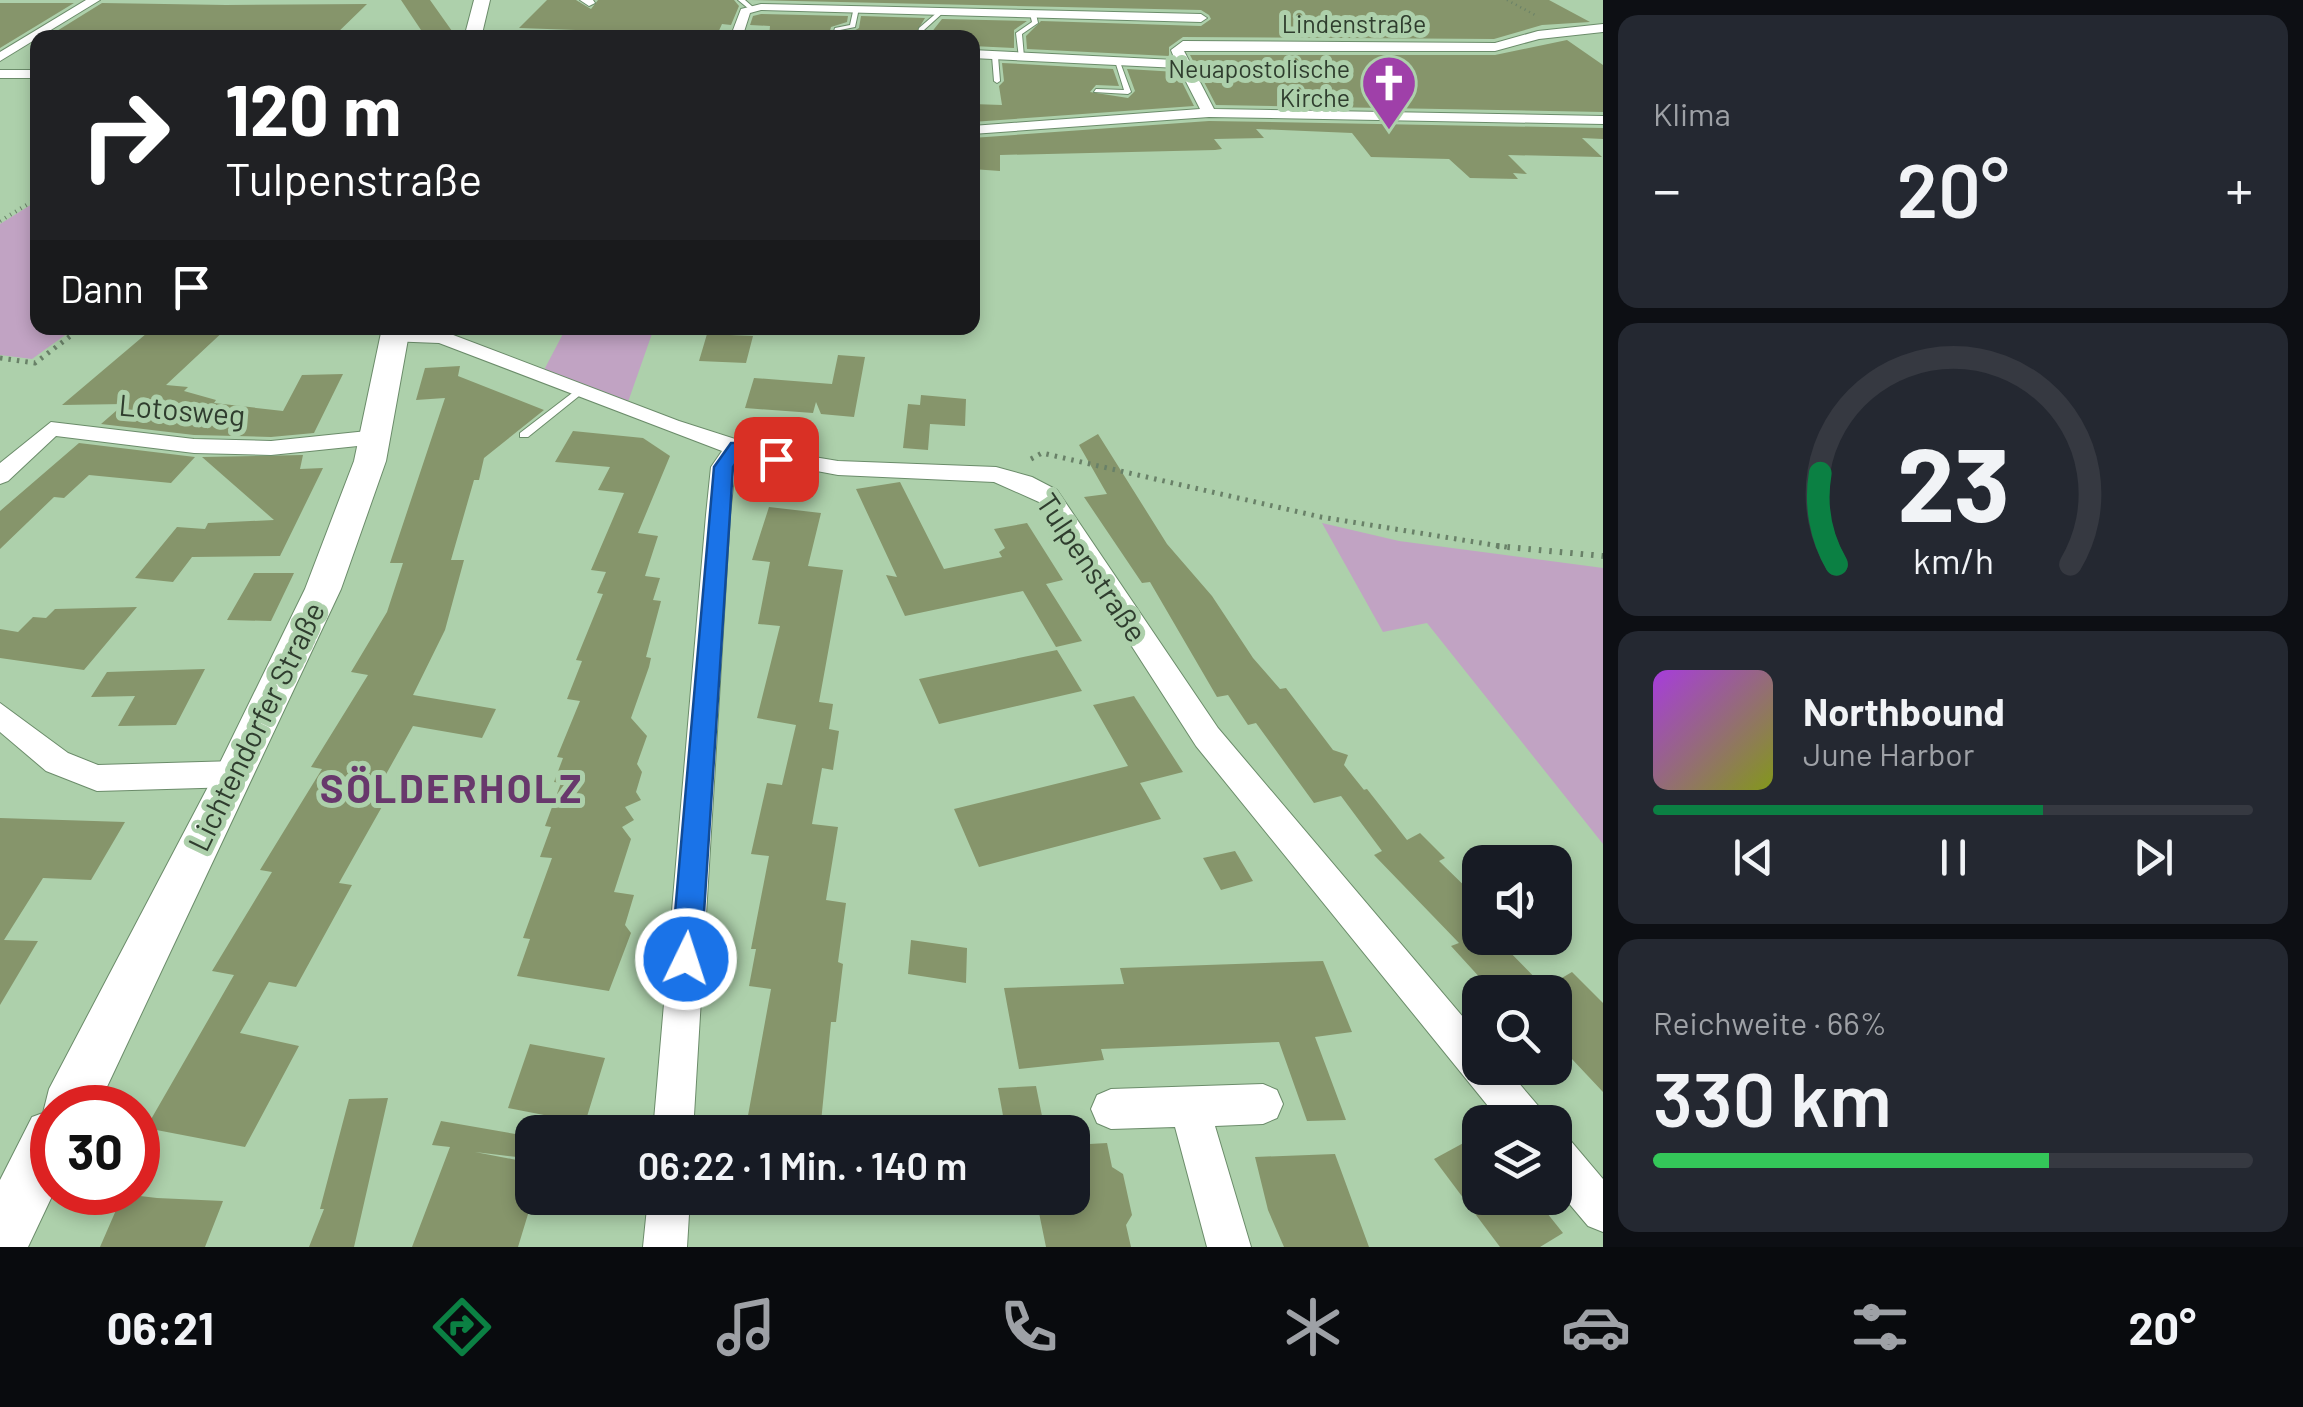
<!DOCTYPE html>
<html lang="de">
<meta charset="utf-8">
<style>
body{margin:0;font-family:Barlow,sans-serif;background:#242831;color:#f1f3f6;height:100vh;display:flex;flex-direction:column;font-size:38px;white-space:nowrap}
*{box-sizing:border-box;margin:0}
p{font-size:32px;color:#9ea1a6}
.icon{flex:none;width:55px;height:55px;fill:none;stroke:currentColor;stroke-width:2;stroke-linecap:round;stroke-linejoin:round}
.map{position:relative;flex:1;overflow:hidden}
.side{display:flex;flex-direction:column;gap:15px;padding:15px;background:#0d0f14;width:700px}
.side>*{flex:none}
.guide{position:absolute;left:30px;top:30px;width:950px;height:305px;border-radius:20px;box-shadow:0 5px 15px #0003;background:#202124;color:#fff;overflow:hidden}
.controls{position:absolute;left:1462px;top:845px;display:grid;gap:20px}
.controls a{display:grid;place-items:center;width:110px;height:110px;border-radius:20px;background:#171b24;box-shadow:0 5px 15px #0003;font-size:50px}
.speed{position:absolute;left:30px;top:1085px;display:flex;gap:20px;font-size:50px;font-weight:700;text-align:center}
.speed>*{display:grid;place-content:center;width:130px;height:130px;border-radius:50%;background:#171b24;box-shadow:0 5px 15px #0003;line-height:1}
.speed .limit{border:15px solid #d22;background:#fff;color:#111}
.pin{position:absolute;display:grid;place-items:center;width:85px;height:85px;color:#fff;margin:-42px;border-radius:20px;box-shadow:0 5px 15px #0006}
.me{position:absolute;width:110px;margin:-55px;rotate:4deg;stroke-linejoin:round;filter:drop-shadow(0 0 8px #0008)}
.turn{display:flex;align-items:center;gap:35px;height:210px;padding:0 30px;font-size:45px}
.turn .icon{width:130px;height:130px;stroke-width:2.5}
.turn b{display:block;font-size:70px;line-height:85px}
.then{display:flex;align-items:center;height:95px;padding:0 30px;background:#0003;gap:20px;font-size:38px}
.big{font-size:75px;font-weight:600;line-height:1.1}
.side .card{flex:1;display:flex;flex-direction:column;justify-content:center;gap:15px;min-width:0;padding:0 35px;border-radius:20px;background:#242831}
.side .dial{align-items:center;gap:0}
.dial svg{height:260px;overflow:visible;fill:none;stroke:#363941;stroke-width:7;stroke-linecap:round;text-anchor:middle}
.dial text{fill:#f1f3f6;stroke:none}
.song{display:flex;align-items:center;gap:30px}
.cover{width:120px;height:120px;border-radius:15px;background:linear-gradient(135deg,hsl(280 70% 55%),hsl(70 70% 35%))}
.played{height:10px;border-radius:5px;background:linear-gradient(90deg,#0b8043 65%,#363941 65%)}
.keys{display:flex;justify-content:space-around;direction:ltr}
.heat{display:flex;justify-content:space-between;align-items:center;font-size:55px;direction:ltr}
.charge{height:15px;border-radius:8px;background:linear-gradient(90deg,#34c759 66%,#363941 0)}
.trip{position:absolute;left:515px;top:1115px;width:575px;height:100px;border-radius:20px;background:#171b24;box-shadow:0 5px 15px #0003;font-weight:600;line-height:100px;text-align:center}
.dock{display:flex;height:160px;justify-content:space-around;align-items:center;background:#090b0e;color:#9ea1a6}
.dock .icon{width:70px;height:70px}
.dock .on{color:#0b8043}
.dock b{font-size:45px;color:#f1f3f6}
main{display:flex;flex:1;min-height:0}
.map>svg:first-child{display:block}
</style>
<main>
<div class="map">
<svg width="1603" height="1247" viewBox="0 0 1603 1247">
<rect width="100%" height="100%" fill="#add0ab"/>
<path fill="#c1a3c3" d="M37 201 38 328H75L32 359 0 355V224Z
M566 328H654L628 402 544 370Z
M1322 523 1399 541 1603 568V844L1427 623 1383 632Z"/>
<path fill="#86956b" d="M401 0H430L452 31 421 30Z
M547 0H576L591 9 598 0H734L739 6 731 25 722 24 717 35 519 28Z
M751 0H1549L1590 22 1542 25 1494 39 1183 37 1169 47V56L1027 49 1026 36 1041 21 1201 26 1211 19 1209 15 1201 10Z
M0 3H74L0 48Z
M102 3 226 5 367 4 332 38 52 34Z
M761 14 848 16 847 22 831 27 828 38H769L770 26 750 25 753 16Z
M861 16 925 18 913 38H842L859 28Z
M942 19 1027 21 1014 30V48L972 46V38H927Z
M1567 40 1603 65V112L1216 105 1190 55H1495Z
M1002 63 1113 69 1119 86 1096 85 1090 92 1128 98 1135 91 1127 69 1177 72 1194 106 972 122V104L1002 105 999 86 1004 81Z
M1209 121 1603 128V139L1582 138 1602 157 1508 155 1527 174 1513 173 1518 179 1470 178 1449 159 1371 157 1352 133 1256 129 1264 138 1214 139 1222 149 1215 150 1000 155V171L972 169V138Z
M153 328H227L166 385 188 387 184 391 216 400 214 403 283 411 302 375 343 374 314 433 271 437 194 435 101 424 124 404 62 405Z
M707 334 753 336 746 363 699 361Z
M838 355 865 357 854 417 821 414 816 402 813 413 745 408 754 378 832 384Z
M460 366 458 376 544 410 484 458 479 480H474L451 560H464L445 630 413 695 496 709 482 738 413 726 375 794 388 796 339 883 352 885 296 987 269 982 240 1033 299 1046 245 1147 146 1128 234 975 212 971 272 872 260 870 322 769 311 767 368 675 351 672 387 612 403 563H390L445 398 416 400 425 368Z
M921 395 966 399 965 426 930 424 928 450 903 448 908 404 920 405Z
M573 431 643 438 670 456 638 533 658 536 645 576 660 578 653 600 661 601 646 657 651 658 649 667 631 718 647 736 637 764 642 772 636 792 641 800 625 807 634 820 622 827 631 839 614 892 634 895 625 925 631 933 609 991 517 976 530 939 523 938 552 858 540 857 551 827 545 826 561 783 554 782 563 758 557 757 580 701 567 699 582 661 576 660 603 594 597 593 606 572 591 570 624 493 598 490 610 467 555 462Z
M1098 434 1167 544 1212 596 1253 658 1280 689 1286 688 1333 750 1348 755 1344 765 1364 790 1314 803 1256 723 1248 725 1228 695 1217 697 1150 582 1142 583 1084 497 1107 494 1079 445Z
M79 443 195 457 171 483 89 475 64 498 54 497 0 549V511Z
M303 455 300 469 323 468 280 556 192 557 173 582 135 578 177 527 205 529 208 523 274 520 202 457Z
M900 482 944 569 1002 557 999 552 1005 548 994 529 1027 523 1063 580 1046 584 1082 641 1056 647 1023 591 905 616 886 575 897 577 856 489Z
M769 507 821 513 808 566 843 570 819 702 833 704 829 729 839 731 833 770 822 768 812 824 838 827 826 900 846 903 838 962 843 964 836 1022H831L820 1132H745L771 989 749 986 756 949H751L769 856 751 854 767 783 782 785 796 725 757 718 780 626 758 624 770 562 752 560Z
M254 573H294L271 621 227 620Z
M137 607 84 670 0 658V629L18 632 33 617 46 618 55 609Z
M1057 650 1082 691 939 724 919 679Z
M205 669 176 725 118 726 135 696 91 697 107 672Z
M1134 696 1183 772 1140 783 1161 819 979 867 954 809 1128 766 1093 705Z
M1367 789 1407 840 1420 833 1445 858 1439 861 1480 901V938H1496L1549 992H1493L1451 946 1459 943 1374 855 1382 851 1341 796Z
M0 818 125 822 91 880 43 878 4 940 38 941 0 1005Z
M1235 851 1253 881 1221 890 1203 858Z
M911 940 967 948 966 983 908 974Z
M1323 961 1352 1032 1315 1037 1346 1120 1307 1121 1279 1042 1101 1049 1104 1060 1019 1069 1004 988 1124 984 1120 968Z
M1572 972 1603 1003V1092L1555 1041V982Z
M530 1044 605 1058 585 1123 508 1108Z
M1036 1086 1045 1131 1006 1132 998 1088Z
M388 1098 354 1247H309L324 1209H320L349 1099Z
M441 1121 521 1135 517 1157 475 1152 532 1163V1201L518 1247H412L450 1147 432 1145Z
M1469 1140 1480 1154V1198H1535L1563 1233 1540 1247H1500L1434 1159Z
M1107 1143 1112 1167 1123 1174 1132 1215 1126 1225 1131 1247H1046L1036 1198H1072V1145Z
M1335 1154 1369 1247H1284L1268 1210 1255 1157Z
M123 1194 157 1198 223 1201 205 1247H100Z"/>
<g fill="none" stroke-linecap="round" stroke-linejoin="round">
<g stroke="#6b8c6a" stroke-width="2">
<path id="service" d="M738 0H745L754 8 749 9Z
M854 7 859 8 855 27 840 30 838 38H832L835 28 850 25Z
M940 10 945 11 924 30 923 38H917L919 28Z
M1033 12 1036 14 1038 23 1022 34 1024 57 1019 58 1016 33 1032 22 1030 14Z
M995 54 998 56 1000 81 997 83 994 81 992 56Z
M1115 61 1120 62 1131 92 1128 94 1094 92 1096 89 1124 90Z
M580 387 585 390 584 392 528 437H520V433Z"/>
</g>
<g stroke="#6b8c6a" stroke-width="2">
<path id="minor" d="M86 0H100L0 61V52Z
M580 0H593L595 3 589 6Z
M761 4 1201 14 1207 18 1201 22 761 10 750 13 742 38H730L741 9Z
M1603 24V32L1539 39 1495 51H1184L1214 109 1603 116V124L1209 117 972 134V126L1200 109 1179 68 972 58V50L1175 60 1171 50 1183 41 1495 43 1538 31Z
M0 70H38V78H0Z
M395 331 448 333 679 421 766 449 838 461 996 467 1032 477 1057 490 1218 728 1480 1037V1068H1506L1540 1108 1546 1122H1501L1196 746 1039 502 994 482 838 475 742 457 735 467 730 515 693 1132H653L706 515 711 467 722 451 439 343 388 341V333Z
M51 422 194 439 271 441 377 430 388 437 377 444 271 455 194 453 56 436 8 481 0 484V463Z
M0 703 68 753 98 765 236 761 247 765 252 774 247 783 236 787 97 791 46 771 0 732Z
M1263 1084 1277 1090 1283 1104 1277 1118 1263 1124 1215 1126 1251 1247H1207L1175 1127 1111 1129 1097 1123 1091 1109 1097 1095 1111 1089Z
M1555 1134 1570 1140 1603 1179V1232L1588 1226 1555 1187Z
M648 1198H690L687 1247H643Z"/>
</g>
<g stroke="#6b8c6a" stroke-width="2">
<path id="secondary" d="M474 0H490L481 38H464Z
M382 328H410L386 461 341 589 97 1108H52L54 1192 28 1247H0V1180L32 1117 43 1113 49 1089 211 781 305 589 354 461Z"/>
</g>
<path stroke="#698168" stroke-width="2.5" stroke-dasharray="1 4" stroke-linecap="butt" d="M1507 0 1537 16"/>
<path stroke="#698168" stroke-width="4" stroke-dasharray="1 5" stroke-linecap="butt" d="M0 221 38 198"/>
<path stroke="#698168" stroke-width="5" stroke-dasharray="2.5 6" stroke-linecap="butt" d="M0 358 35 363 81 328
M1031 459 1042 453 1321 517 1512 548"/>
<path stroke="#698168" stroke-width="6" stroke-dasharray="2.5 8" stroke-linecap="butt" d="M1497 546 1603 556"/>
<use href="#service" fill="#fff" fill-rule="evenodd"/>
<use href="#minor" fill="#fff" fill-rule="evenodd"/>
<use href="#secondary" fill="#fff" fill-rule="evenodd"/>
</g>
<path fill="#1a73e8" stroke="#114b97" stroke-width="2.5" d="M731 443H744L786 459 776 465 742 454 733 467 701 959 697 970 686 974 676 970 671 959 714 467Z"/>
<defs>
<g id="church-pin" transform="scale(2.875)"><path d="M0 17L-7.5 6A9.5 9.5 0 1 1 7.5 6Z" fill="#9f40a9" stroke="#add0ab"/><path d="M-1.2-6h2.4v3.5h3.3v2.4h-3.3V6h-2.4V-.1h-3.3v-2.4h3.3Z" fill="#fff"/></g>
</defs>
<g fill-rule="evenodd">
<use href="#church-pin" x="1389" y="83"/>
</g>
<g text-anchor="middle" stroke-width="10" stroke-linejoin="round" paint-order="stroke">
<g font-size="25" fill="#2f3d2e" stroke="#add0ab">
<text x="1354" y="33">Lindenstraße</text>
</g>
<g font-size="25" fill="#2f3d2e" stroke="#add0ab" text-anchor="end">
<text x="1350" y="78">Neuapostolische<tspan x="1350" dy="29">Kirche</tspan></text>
</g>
<g font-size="30" fill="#2f3d2e" stroke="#add0ab">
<text transform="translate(182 411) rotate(5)" y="10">Lotosweg</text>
<text transform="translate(1091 568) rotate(56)" y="10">Tulpenstraße</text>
<text transform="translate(257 727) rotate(-64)" y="10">Lichtendorfer Straße</text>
</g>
<g font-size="40" font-weight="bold" letter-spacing="2.5" fill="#68386c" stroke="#add0ab">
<text x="452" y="803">SÖLDERHOLZ</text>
</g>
</g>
</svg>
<div class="controls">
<a><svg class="icon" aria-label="sound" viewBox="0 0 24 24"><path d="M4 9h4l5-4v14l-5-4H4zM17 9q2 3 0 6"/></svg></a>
<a><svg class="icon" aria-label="search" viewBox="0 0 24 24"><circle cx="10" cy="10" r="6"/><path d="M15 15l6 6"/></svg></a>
<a><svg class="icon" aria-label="layers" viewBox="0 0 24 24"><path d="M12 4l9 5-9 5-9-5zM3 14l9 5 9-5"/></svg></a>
</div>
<div class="speed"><div class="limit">30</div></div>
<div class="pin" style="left:776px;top:459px;background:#d93025"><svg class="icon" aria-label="arrive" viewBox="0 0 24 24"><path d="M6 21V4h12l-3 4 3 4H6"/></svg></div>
<svg class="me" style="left:686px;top:959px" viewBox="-20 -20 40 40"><circle r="17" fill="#1a73e8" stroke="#fff" stroke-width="3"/><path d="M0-11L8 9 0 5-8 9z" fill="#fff"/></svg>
<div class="trip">06:22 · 1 Min. · 140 m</div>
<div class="guide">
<div class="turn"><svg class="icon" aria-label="right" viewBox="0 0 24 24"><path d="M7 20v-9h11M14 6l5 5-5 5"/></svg><div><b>120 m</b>Tulpenstraße</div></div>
<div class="then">Dann<svg class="icon" aria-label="arrive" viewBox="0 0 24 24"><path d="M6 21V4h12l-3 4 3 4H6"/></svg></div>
</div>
</div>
<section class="side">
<div class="card"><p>Klima</p>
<div class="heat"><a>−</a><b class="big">20°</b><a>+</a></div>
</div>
<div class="card dial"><svg viewBox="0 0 100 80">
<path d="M14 69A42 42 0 1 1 86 69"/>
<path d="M14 69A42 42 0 0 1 9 41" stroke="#0b8043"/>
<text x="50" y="56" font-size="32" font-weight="700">23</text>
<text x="50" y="72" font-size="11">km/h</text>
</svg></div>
<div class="card">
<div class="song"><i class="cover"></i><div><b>Northbound</b><p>June Harbor</p></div></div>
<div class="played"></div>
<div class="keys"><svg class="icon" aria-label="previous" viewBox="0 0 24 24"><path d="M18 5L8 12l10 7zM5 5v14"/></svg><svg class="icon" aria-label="pause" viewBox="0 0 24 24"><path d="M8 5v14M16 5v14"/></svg><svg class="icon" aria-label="next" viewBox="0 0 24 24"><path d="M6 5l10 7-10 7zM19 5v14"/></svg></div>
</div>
<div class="card"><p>Reichweite · 66%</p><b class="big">330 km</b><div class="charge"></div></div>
</section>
</main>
<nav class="dock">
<b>06:21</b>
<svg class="icon on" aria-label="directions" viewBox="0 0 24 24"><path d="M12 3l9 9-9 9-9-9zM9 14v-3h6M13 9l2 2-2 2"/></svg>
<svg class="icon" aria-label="music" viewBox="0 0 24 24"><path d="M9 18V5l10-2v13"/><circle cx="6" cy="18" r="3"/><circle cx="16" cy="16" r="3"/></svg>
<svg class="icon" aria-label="phone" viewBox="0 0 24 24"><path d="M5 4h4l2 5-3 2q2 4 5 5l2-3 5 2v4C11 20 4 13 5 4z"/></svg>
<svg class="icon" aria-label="climate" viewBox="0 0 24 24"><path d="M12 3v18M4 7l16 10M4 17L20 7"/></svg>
<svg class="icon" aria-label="car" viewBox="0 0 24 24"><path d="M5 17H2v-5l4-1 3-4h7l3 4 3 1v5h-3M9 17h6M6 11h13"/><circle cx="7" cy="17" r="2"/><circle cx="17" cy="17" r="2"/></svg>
<svg class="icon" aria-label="filters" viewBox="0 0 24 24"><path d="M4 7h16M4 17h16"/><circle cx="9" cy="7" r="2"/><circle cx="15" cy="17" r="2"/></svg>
<b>20°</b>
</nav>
